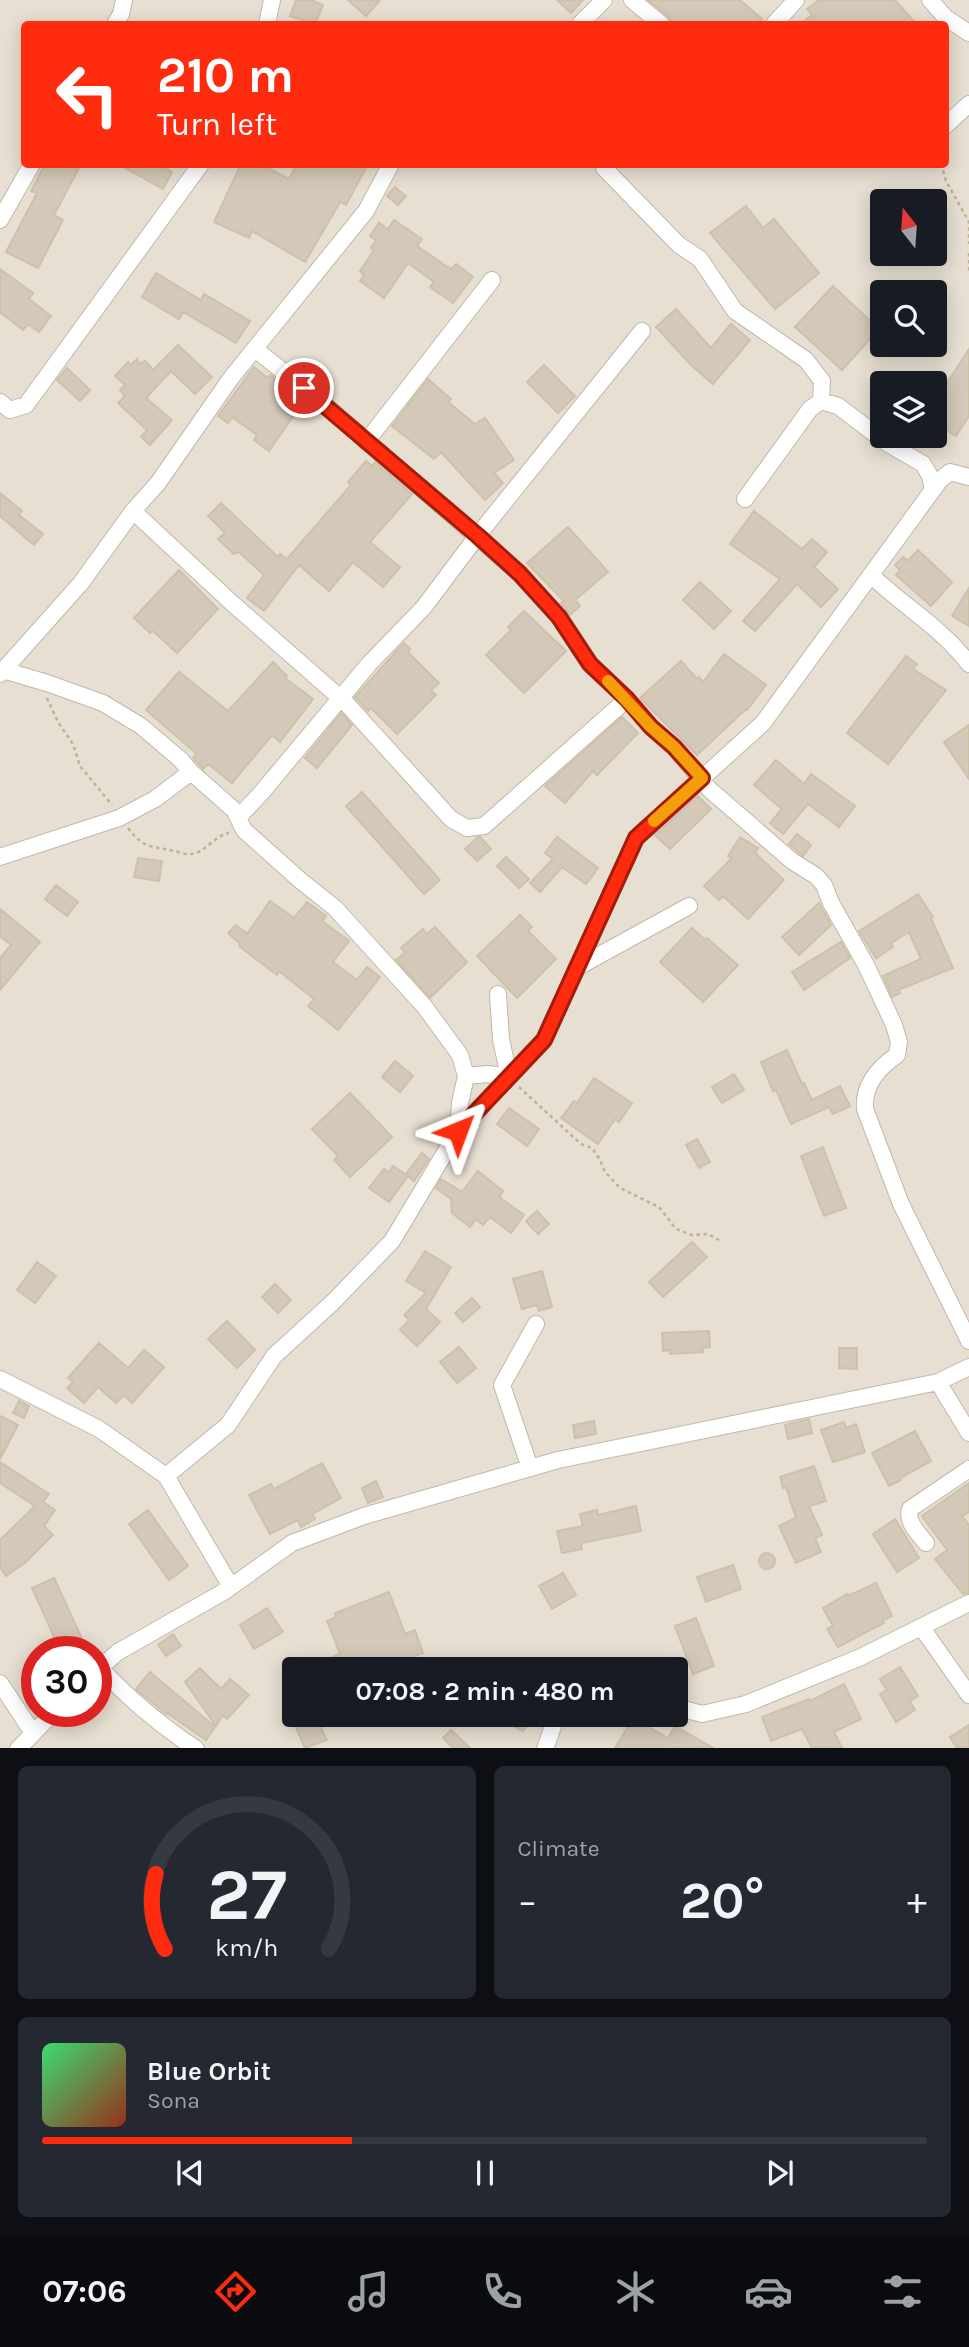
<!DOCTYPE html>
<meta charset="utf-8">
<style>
body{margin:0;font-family:Karla,sans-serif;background:#242831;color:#f1f3f6;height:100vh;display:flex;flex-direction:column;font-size:26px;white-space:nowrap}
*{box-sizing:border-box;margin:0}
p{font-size:23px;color:#9ea1a6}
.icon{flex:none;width:38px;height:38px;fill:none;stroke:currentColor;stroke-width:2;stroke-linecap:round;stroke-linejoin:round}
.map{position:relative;height:1748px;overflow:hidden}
.sheet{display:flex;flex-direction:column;gap:18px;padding:18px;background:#0d0f14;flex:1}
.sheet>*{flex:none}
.hud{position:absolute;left:21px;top:21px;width:928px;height:147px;border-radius:7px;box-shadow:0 4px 18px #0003;background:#ff2b0e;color:#fff;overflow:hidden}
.needle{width:46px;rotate:343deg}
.tools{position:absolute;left:870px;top:189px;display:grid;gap:14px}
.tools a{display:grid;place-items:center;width:77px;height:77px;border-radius:7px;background:#171b24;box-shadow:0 4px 18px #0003;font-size:35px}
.speed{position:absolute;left:21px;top:1636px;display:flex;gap:14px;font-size:35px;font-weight:700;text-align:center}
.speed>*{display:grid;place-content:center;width:91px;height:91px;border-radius:50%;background:#171b24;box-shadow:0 4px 18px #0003;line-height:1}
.speed .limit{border:10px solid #d22;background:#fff;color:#111}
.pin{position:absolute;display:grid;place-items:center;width:60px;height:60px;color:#fff;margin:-30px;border:4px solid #fff;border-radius:50%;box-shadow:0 2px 7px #0007}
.me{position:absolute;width:77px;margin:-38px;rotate:44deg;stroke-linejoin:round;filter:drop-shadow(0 0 5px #0008)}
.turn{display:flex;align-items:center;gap:24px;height:147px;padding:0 21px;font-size:32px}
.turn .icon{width:91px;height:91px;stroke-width:2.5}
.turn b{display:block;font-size:49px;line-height:60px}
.big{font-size:52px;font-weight:700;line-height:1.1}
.sheet .tile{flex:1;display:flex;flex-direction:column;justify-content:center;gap:10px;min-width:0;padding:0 24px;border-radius:10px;background:#242831}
.sheet .dial{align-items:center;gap:0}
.dial svg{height:182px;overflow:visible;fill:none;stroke:#363941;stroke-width:7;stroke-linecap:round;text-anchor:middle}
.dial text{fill:#f1f3f6;stroke:none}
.song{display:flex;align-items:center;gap:21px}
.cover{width:84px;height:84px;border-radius:10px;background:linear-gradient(135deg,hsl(140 70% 55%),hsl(10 70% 35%))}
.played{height:7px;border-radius:4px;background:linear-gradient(90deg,#ff2b0e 35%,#363941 35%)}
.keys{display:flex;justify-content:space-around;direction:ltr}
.heat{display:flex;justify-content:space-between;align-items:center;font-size:38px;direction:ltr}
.sheet .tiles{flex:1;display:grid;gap:18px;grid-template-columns:1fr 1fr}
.tile:last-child{grid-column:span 2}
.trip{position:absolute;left:282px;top:1657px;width:406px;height:70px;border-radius:7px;background:#171b24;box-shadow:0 4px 18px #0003;font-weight:700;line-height:70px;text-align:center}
.dock{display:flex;height:112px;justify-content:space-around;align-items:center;background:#090b0e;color:#9ea1a6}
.dock .icon{width:49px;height:49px}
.dock .active{color:#ff2b0e}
.dock b{font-size:32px;color:#f1f3f6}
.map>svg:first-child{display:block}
</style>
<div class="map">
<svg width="969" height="1749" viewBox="0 0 969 1749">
<rect width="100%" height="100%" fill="#f2ede3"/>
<path fill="#e7dfd1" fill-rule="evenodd" d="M0 0H969V1748L0 1749ZM24 24H945V164H24ZM882 201H934V254H882ZM882 292H934V345H882ZM882 383H934V436H882ZM37 1652H96V1712H37ZM294 1670H676V1715H294Z"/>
<path fill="#d4c9b8" stroke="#cfc0ab" stroke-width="2" d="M296 0H311L323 5 315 24 290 16Z
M348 0H380L366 16Z
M557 0H583L571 13Z
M648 0H740L762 19 756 24H673L668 16Z
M819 0H895L916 24H801L812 15 807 9Z
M45 164H81L54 215 63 220 38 268 6 252 37 193 31 191Z
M118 164H159L172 172 163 189Z
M241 164H260L289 179 297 164H368L346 205 340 202 305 262 252 231 249 238 214 222Z
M395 187 406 196 398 205 387 196Z
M746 206 763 228 774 219 819 273 775 309 710 233Z
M394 220 422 239 417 246 446 266 452 269 456 264 473 277 453 303 430 287 434 282 408 263 384 298 360 281 364 275 360 271 374 250 371 248 376 240 370 236 379 223 388 229Z
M0 269 33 293 29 299 51 316 39 332 28 324 23 330 0 312Z
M156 273 201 300 204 294 250 321 236 343 183 312 179 319 142 297Z
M833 286 879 329 842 370 795 327Z
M676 309 711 348 731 324 750 340 713 384 692 366 656 327Z
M178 345 212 377 195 394 171 371 146 398 172 420 150 445 141 437 147 430 118 403 125 396 120 390 125 385 115 376 128 362 131 365 137 359 139 364 145 361 153 370Z
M969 349V416L956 436 934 423V403Z
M544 365 575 396 558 413 527 382Z
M254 367 268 378 270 375 304 401 269 451 254 440 257 435 232 417 228 423 218 416Z
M67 368 90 390 80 401 57 380Z
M428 379 451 399 448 402 475 424 485 418 514 460 494 473 503 483 485 500 441 452 434 459 392 426Z
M366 461 372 466 375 462 412 494 370 542 400 567 383 587 353 562 329 591 299 565 264 611 247 598 264 575 239 552 234 554 218 539 225 533 208 516 221 503 278 557 280 554 287 559 351 485 348 482Z
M0 493 22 511 19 515 43 534 34 545 0 516Z
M754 511 802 549 812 539 827 552 814 567 838 589 821 607 797 584 755 631 743 621 780 579 730 544Z
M568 527 608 572 575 600 580 606 570 615 561 603 564 601 527 563Z
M918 550 952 582 931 606 896 575 900 570 895 565 903 557 908 561Z
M179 570 218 609 177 653 153 631 150 633 134 618Z
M700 582 731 611 714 629 683 600Z
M969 588V626L952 616Z
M524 611 566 651 524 693 486 655 511 630 508 627Z
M404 643 410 649 408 652 439 683 431 690 436 695 397 734 371 708 368 711 355 697Z
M724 654 766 685 747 710 746 709 697 755 640 698 681 661 697 679 699 677 703 682Z
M906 656 917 664 913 669 946 690 888 764 847 733Z
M273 662 287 676 285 678 313 699 280 742 272 735 232 783 208 764 203 769 193 758 197 754 146 710 179 672 228 711Z
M341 713 352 725 317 768 305 758Z
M622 717 638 733 597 775 593 771 565 803 545 786Z
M969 725V779L944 742Z
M776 760 804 784 811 774 855 806 839 827 808 804 783 834 770 823 782 809 754 785Z
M362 792 440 880 424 894 346 806Z
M698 796 711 809 670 849 655 835Z
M797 834 811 845 803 856 789 844Z
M478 837H480L491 849 477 861 465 849Z
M557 837 598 868 586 884 562 867 540 892 530 883 553 859 545 853Z
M740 837 758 848 755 853 784 880 748 919 723 896 719 900 704 886 732 858 728 856Z
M506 857 529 879 519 888 497 866Z
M138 858 162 861 159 881 134 877Z
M56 885 78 902 67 916 45 899Z
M918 894 933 917 931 918 953 968 898 990 900 993 892 997 883 976 921 959 909 932 891 943 893 947 876 958 859 931Z
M270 901 294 918 307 902 326 916 322 921 349 941 333 962 357 980 367 967 380 977 338 1030 308 1006 314 999 279 971 277 975 239 946 240 944 228 933 236 925 247 934Z
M819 903 831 925 799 955 782 937Z
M0 909 40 942 0 990V958L11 945 0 936Z
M520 915 532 927 528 931 556 959 517 998 477 956Z
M435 927 467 962 430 998 396 960 405 953 401 948 423 929 427 934Z
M692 928 705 940 707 938 738 965 703 1002 660 962Z
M841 942 850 958 804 990 792 972Z
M787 1050 802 1084 804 1083 812 1100 840 1086 850 1106 833 1114 829 1107 791 1124 776 1090 773 1091 761 1062Z
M395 1061 413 1076 400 1092 382 1077Z
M734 1074 744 1090 722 1103 712 1087Z
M594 1078 632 1103 619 1122 615 1119 598 1144 561 1118 574 1101 577 1103Z
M350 1093 392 1137 350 1177 334 1160 338 1156 312 1129Z
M509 1108 539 1129 527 1146 497 1124Z
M697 1139 710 1162 699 1168 686 1145Z
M823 1147 846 1208 824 1216 801 1156Z
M422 1153 429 1159 414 1181 406 1174Z
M393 1166 408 1176 389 1202 369 1188 384 1169 389 1172Z
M478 1171 503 1191 499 1197 524 1215 511 1233 490 1217 483 1225 476 1219 470 1227 452 1213 451 1199 436 1188 441 1179 462 1192Z
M537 1211 549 1224 538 1234 526 1221Z
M692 1242 707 1257 663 1297 649 1282Z
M425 1251 451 1267 426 1309 440 1322 417 1346 400 1330 409 1320 404 1315 426 1293 406 1281Z
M37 1262 56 1276 35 1303 17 1290Z
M542 1271 552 1307 539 1311 537 1305 522 1309 513 1279Z
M275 1284 291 1300 278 1313 262 1297Z
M472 1298 480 1307 463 1322 455 1313Z
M227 1321 255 1350 237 1368 208 1339Z
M709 1331 710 1347 702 1348 703 1352 670 1354V1350L663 1351 662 1333Z
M99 1343 128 1368 144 1350 164 1367 132 1403 124 1395 116 1403 98 1387 84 1403 67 1388 73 1382 68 1378Z
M459 1347 476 1368 457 1383 440 1362Z
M839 1348H857V1369L839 1368Z
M19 1401 29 1406 24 1418 13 1413Z
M0 1416 18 1425 0 1459Z
M809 1419 812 1433 788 1439 785 1425Z
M594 1421 596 1434 575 1438 573 1425Z
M844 1422 846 1428 856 1424 865 1452 833 1462 821 1430Z
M915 1431 931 1461 900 1478 901 1480 889 1486 872 1453Z
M0 1462 49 1494 43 1502 55 1510 44 1526 53 1535 26 1562 6 1576 0 1567V1540L35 1506 0 1483Z
M322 1463 341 1498 312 1514 315 1519 301 1527 298 1520 270 1534 249 1495 271 1484 274 1489Z
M814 1466 826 1501 809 1506 822 1535 815 1538 821 1552 796 1563 779 1526 796 1518 786 1487 783 1488 780 1477Z
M376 1481 383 1497 368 1503 362 1488Z
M969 1483V1512L962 1516 969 1525V1593L963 1594 935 1559 947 1550 922 1516Z
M636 1506 641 1531 581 1543 582 1549 562 1553 557 1531 583 1526 580 1514 597 1510 598 1515Z
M148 1510 188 1566 169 1580 129 1524Z
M895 1519 919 1558 897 1572 873 1534Z
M759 1561a8 8 0 1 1 16 0a8 8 0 1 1-16 0Z
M733 1565 741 1589 706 1602 697 1577Z
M563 1573 576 1595 552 1609 539 1586Z
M54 1578 84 1643 65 1652H61L32 1588Z
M876 1583 892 1616 883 1620 884 1623 838 1647 827 1629 833 1626 823 1608 847 1594 848 1596Z
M389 1592 405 1634 415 1630 423 1653 401 1661 400 1658 373 1670 371 1666 361 1670H302L340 1654 327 1621 336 1617 335 1613Z
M267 1608 283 1632 254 1649 240 1625Z
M696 1618 714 1666 693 1674 675 1626Z
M173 1634 181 1646 166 1656 158 1645Z
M900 1667 918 1696 910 1701 915 1710 896 1722 880 1694 887 1690 880 1679Z
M200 1668 221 1689 230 1679 249 1695 227 1719 223 1715 216 1726 185 1682Z
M150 1672 215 1727 206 1740 167 1713 166 1714 136 1689Z
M844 1684 861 1719 834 1732 842 1748H812L802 1729 771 1741 762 1717 809 1699 810 1701Z
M492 1715H521L530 1720 523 1731Z
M315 1717 327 1740 305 1748 295 1725Z
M633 1718 668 1738 675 1726 713 1748H615Z
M969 1725V1748H957L950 1737Z
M451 1730 470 1748H453L443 1738Z"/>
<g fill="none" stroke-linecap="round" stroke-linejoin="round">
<g stroke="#c1b8a9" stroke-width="18">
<path id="minor" d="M632 0 661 24
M930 0 946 18 969 33
M115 24 121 14 124 0
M267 24 272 0
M580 24 604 0
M774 24 796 0
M945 126 969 104
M604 168 679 245 700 259 735 311 806 360 822 381 821 401
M0 220 32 164
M255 349 324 404 520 574 559 617 590 664 627 699 651 727 674 747 709 789 792 861 816 876 824 885 831 903 866 965 894 1025 899 1042 897 1055C878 1068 863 1086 865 1109L901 1204 969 1341
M0 402 10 410 26 405 201 164
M366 442 492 280
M745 499 810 409 821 401 838 406 887 443 923 464 930 476 933 490
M133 511 233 604 346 703 451 819 467 828 484 826 627 699
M871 575C903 606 942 628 969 664
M3 670 47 683 103 703 141 726 180 759 191 772 234 810 244 830 301 881 335 908 424 1006 460 1055 466 1076
M0 674 81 583 133 511 158 483 231 378 366 211 391 164
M238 818 262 792 369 664 424 607 478 535 642 331
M0 857 119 818 155 799 191 772
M576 968 689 906
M498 994 501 1039 509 1077
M458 1131 460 1103 466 1076 488 1074 509 1077
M0 1379 99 1429 166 1476 230 1585
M938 1382 969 1433
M530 1468 502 1385 536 1324
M166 1476 228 1425 274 1356 333 1302 392 1241 458 1131 544 1040 636 838 763 723 940 480 950 472 969 477
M926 1543C918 1533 906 1522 910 1509L969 1469
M922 1628 969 1695
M100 1668C129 1699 160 1725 196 1749
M589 1670 592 1667 604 1670
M96 1671 118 1652 225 1591 292 1543 364 1516 558 1460 938 1382 969 1367
M0 1683 33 1733
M676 1707 702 1714 746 1704 861 1657 969 1603
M18 1749 54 1712
M545 1749 557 1715"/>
</g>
<path stroke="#c0b096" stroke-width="2.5" stroke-dasharray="3.5 3.5" stroke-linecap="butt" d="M941 164 946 181 969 222V244
M969 253V274
M47 698 58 722 73 744 80 766 112 805
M128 828C144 849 151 846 175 851 179 852 186 855 191 854 205 853 215 835 229 833
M519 1087 581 1144 592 1148 599 1158 605 1172 620 1188 659 1207 676 1229 692 1235 708 1234 719 1240"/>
<use href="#minor" stroke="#fff" stroke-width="16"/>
</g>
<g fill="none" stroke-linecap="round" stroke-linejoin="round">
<g stroke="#a61c09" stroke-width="18">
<path id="route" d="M304 388 478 536 520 574 559 617 590 664 627 699 651 727 674 747 702 778 636 838 544 1040 458 1131"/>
</g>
<use href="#route" stroke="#ff2b0e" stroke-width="12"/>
<path stroke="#f59e0b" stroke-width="12" d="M608 681 651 727 674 747 702 778 654 821"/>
</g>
</svg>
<div class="tools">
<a><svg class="needle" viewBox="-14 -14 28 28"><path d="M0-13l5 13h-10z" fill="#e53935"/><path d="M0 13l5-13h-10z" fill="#9ea1a6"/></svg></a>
<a><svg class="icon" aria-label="search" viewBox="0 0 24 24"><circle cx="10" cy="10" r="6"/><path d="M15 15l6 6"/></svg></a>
<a><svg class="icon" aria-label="layers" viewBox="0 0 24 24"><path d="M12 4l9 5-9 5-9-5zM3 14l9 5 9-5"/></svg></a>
</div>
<div class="speed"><div class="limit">30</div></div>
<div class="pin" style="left:304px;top:388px;background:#d93025"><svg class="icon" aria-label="arrive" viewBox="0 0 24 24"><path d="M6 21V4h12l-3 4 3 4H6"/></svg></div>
<svg class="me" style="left:458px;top:1131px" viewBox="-20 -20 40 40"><path d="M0-17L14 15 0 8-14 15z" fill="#ff2b0e" stroke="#fff" stroke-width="4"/></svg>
<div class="trip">07:08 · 2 min · 480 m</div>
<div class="hud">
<div class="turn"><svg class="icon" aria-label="left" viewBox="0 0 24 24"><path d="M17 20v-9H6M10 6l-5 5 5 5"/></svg><div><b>210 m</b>Turn left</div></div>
</div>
</div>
<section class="sheet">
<div class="tiles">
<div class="tile dial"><svg viewBox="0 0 100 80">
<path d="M14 69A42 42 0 1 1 86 69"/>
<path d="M14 69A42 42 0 0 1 10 36" stroke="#ff2b0e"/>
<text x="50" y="56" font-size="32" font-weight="700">27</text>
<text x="50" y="72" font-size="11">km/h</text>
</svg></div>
<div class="tile"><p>Climate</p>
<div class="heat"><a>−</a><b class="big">20°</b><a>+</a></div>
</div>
<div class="tile">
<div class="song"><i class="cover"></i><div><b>Blue Orbit</b><p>Sona</p></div></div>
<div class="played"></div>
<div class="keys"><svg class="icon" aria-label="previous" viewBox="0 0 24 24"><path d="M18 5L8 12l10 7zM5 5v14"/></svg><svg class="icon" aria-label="pause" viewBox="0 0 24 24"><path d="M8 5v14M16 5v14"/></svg><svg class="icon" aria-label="next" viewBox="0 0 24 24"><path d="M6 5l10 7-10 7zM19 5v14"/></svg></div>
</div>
</div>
</section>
<nav class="dock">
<b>07:06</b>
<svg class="icon active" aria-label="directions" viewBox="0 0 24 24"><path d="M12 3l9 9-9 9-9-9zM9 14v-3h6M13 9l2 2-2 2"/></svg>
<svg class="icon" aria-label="music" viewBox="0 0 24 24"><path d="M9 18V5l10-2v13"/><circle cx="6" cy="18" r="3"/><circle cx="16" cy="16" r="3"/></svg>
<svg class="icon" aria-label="phone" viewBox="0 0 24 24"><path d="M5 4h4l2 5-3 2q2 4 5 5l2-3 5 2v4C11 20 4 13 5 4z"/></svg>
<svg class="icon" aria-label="climate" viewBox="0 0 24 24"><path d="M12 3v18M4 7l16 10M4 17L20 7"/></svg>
<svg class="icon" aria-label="car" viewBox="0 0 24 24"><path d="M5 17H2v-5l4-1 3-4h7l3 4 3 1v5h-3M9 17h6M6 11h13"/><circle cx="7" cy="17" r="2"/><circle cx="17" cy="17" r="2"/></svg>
<svg class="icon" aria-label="filters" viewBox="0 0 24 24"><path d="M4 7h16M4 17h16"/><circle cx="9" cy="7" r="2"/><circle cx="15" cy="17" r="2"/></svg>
</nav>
